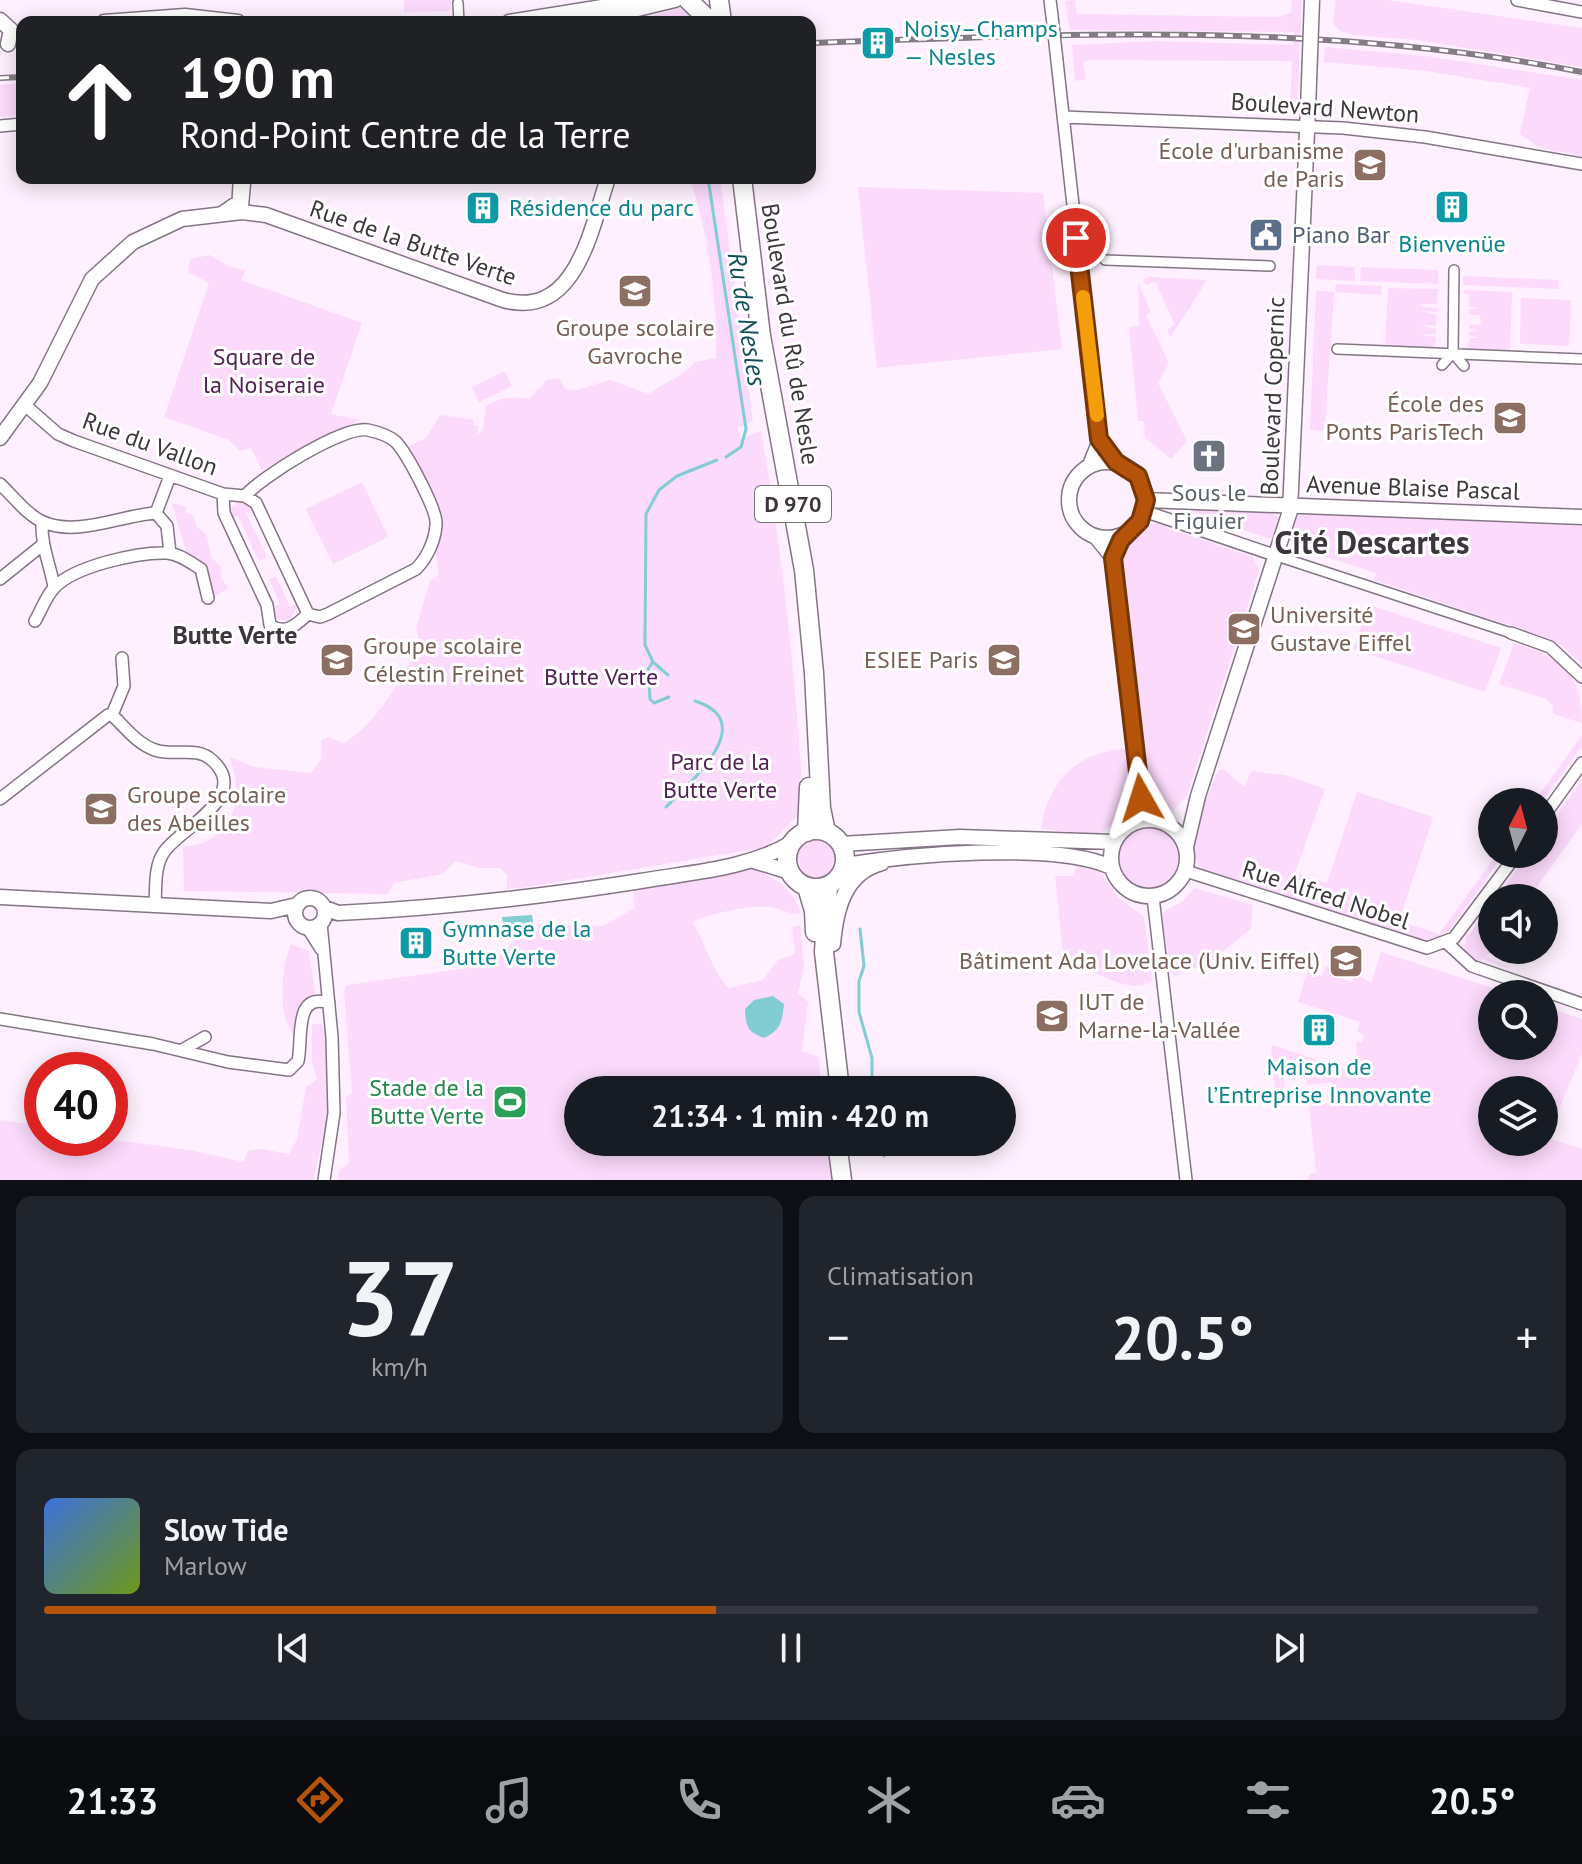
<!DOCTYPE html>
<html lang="fr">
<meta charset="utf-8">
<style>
body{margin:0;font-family:"PT Sans",sans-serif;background:#20242c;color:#f1f3f6;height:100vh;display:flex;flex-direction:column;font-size:30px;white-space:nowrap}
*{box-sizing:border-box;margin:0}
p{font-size:26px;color:#9ea1a6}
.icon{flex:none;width:44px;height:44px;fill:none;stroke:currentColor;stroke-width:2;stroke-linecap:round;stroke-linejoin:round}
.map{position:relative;height:1180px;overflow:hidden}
.drawer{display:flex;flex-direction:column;gap:16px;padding:16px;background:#0d0f14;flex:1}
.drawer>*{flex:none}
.guide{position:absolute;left:16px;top:16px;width:800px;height:168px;border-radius:16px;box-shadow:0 4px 20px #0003;background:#202124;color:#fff;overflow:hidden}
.needle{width:52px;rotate:6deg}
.buttons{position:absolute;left:1478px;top:788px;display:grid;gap:16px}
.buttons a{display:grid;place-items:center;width:80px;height:80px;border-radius:50%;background:#171b24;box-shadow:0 4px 20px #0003;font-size:40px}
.speed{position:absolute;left:24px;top:1052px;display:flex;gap:16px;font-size:40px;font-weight:700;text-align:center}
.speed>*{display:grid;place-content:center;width:104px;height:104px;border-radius:50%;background:#171b24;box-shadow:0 4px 20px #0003;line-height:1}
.speed .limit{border:12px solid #d22;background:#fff;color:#111}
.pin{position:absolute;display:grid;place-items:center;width:68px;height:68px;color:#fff;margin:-34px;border:4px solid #fff;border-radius:50%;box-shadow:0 2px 8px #0007}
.me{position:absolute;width:88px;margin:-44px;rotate:354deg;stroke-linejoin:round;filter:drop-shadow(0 0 6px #0008)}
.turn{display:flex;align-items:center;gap:28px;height:168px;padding:0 32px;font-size:36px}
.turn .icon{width:104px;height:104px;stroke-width:2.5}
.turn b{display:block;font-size:56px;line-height:68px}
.big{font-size:60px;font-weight:700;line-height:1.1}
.drawer .card{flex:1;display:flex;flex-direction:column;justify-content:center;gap:12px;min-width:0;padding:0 28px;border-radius:16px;background:#20242c}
.drawer .dial{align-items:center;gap:0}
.dial b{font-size:104px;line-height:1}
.song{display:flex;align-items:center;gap:24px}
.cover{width:96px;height:96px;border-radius:12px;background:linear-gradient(135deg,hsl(220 70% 55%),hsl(80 70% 35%))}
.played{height:8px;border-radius:4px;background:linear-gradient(90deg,#b45309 45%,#363941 45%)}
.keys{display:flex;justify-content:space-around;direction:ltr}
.heat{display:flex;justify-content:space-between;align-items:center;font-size:44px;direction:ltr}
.drawer .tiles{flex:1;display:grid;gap:16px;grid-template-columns:1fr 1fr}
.card:last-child{grid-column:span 2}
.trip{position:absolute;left:564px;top:1076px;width:452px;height:80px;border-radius:40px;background:#171b24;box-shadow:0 4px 20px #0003;font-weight:700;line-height:80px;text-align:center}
.menu{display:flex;height:128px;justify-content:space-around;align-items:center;background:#090b0e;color:#9ea1a6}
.menu .icon{width:56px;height:56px}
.menu .current{color:#b45309}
.menu b{font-size:36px;color:#f1f3f6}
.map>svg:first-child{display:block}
</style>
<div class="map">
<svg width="1582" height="1180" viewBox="0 0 1582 1180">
<rect width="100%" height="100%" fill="#fef0fe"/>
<path fill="#fbdafb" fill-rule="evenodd" d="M404 0H451V11L404 12Z
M1075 0 1077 14 1279 17 1292 12 1291 0H1302L1297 105 1290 114 1292 61 1089 60 1083 63 1086 79 1075 81 1072 45 1157 41 1293 45 1294 32 1070 30 1065 1Z
M1335 0H1388L1582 28V67L1417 40 1353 35 1340 31 1333 23Z
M683 7 700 22H647L648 17Z
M1325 47 1426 56 1582 80V156L1540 148 1520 134 1530 88 1427 71 1324 62Z
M22 83V115L0 117V85Z
M689 178H720L753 421 738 428 740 439 761 431C783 556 796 678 803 804L796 817 767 847 521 888 507 889V875L500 868H479L456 861 442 874 394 883 388 894 184 891 183 847C233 843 246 799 229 757L254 767 311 773 322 758 321 741 328 737 344 743C380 721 399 680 420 646L416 628 430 581 439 575 435 548 443 529 442 515 405 448 426 438 440 415 473 419V424L479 427 477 435 483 430 486 406C498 397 515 396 529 399L547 380 559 378 565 389 577 390 610 380 649 394C665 381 683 378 695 362L716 358C718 306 708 226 689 178Z
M858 187 1043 193 1062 349 877 368Z
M210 255 230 267 246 270 241 280 362 323 331 414 359 420 262 470 251 448 240 451 229 440 164 417 209 283 188 272 190 259Z
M1317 265 1355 267V281L1316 279Z
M1361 267 1438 270V284L1360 281Z
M1463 276 1559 280 1558 289 1463 285Z
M1149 277 1207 280 1170 338 1167 330 1175 325 1155 281 1146 285 1143 280Z
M1138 283 1151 312 1146 315 1169 363 1158 383 1187 441 1171 459 1145 438 1144 421H1138L1129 327 1139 326Z
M1336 284 1382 286 1381 295 1334 292 1325 425 1323 431 1310 430 1316 291 1335 292Z
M1388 288 1438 289 1437 304H1421V307L1437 308V312L1420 311 1437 315 1436 326 1419 325 1436 329V334L1419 335 1436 337 1435 347 1385 345Z
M1464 290 1512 292 1510 350 1467 348 1470 338H1480L1468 335 1469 331 1479 330 1469 329V325L1484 324 1481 323 1480 315 1469 314V309L1481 308 1469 307 1470 295 1464 294Z
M1521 298 1571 300 1569 346 1520 344Z
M505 371 512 386 479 402 472 387Z
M362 482 388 537 333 564 306 509Z
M241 501 255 509 246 513 267 557 259 561 238 516 230 519V509Z
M172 503 187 507 185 512 193 515 197 527 207 536 211 557 222 568 221 577 228 588 214 597 203 568 187 555Z
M1191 508 1272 512 1280 520 1271 539 1191 513Z
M1306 512 1582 526V664L1562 646 1545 637 1374 580 1376 573 1292 546 1288 538 1295 519Z
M1162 522 1168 525 1167 528 1253 557 1259 570 1187 795 1170 815 1153 811 1148 804 1143 765 1147 764 1121 548 1143 526Z
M276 576 290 607 296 604 297 607 289 621 277 619 272 608 280 604 269 579Z
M1369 605 1501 648 1485 692 1353 649Z
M1514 643C1561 657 1582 672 1582 723L1553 714V706L1546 699 1499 684Z
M1582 735V746L1542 802H1534Z
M1127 748 1134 808C1123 818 1110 824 1099 835L1041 829C1049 779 1077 753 1127 748Z
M1223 769 1245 787 1251 771 1285 775 1325 789 1295 873 1327 883 1357 792 1433 817 1399 921 1439 934 1497 854H1504L1448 932 1433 939H1420L1203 869C1179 849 1209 796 1218 770Z
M1582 780V824L1529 898H1496L1528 854H1544V832Z
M1117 857a31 31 0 1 1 62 0a31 31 0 1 1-62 0Z
M794 858a22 22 0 1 1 44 0a22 22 0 1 1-44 0Z
M1076 866 1100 872 1118 897 1144 917 1152 980C1134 999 1080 966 1063 952L1055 876H1074Z
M756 868C777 881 793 888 801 913 787 916 783 909 770 907 751 904 709 914 692 922 707 944 711 971 729 988L763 980 778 960 795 954 792 927 800 925 804 966 798 993 808 1002 802 1051 819 1057 821 1090H578V1142H830L836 1180H338L339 1170 349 1163 346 1097 352 1094 344 992 347 985 489 965 515 940 535 937 538 924 603 926 635 908 633 889Z
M1194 888 1253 905 1251 929 1208 963 1176 976 1169 971 1162 913 1183 901Z
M1492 904V949L1486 957 1514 970 1482 959 1480 964 1471 960 1464 951 1466 934 1469 935Z
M291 944 309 951 315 993 300 1004 296 1033H292C277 1012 282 966 291 944Z
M1313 950 1317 952 1310 972 1322 976 1326 966 1334 969 1333 976 1352 982 1355 973 1371 983 1381 952 1512 994H1492V1046H1544V1006L1582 1019V1054L1547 1138 1582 1149V1180H1307L1310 1174 1316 1172 1309 1106 1333 1103 1339 1091 1331 1082 1307 1085 1305 1067H1298L1297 1063 1283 1069 1286 1096 1276 1097 1271 1051 1273 1045 1350 1071 1356 1059 1357 1041 1362 1042 1364 1035 1357 1032 1360 1022 1298 1002ZM1544 1090V1142H1492V1090Z
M321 1023 326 1033 329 1114 313 1180H0V1120L42 1126V1138C110 1138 177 1145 243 1162L248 1151 261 1149 289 1154 297 1139 306 1087 317 1079 312 1061V1025Z"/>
<path fill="#82ccd4" d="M532 915 534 928 504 931 502 917Z
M773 996 784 1004C782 1022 781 1030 764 1038 747 1032 746 1026 745 1009L754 1000Z"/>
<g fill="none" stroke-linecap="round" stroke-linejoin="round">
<path stroke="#82ccd4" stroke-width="3" d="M708 178 746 429 741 447 726 457
M653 662 648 669 650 699 654 703 669 697
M668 675 653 662 645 645 646 514 659 490 677 476 717 460
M666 807C690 782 761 722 695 701
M860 929 864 966 859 981V1012L872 1058V1090
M882 1142 884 1156"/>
<g stroke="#847584" stroke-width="12">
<path id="pedestrian" d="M458 3 459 22
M1105 260 1270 266
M1337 349 1582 359
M1453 353 1464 366
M1442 365 1453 353 1454 270
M1277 556 1511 633"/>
</g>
<g stroke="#847584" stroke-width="14">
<path id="minor" d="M1050 0 1052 16
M1517 0 1582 12
M1057 61 1099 439 1116 462
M1063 117 1343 128 1425 137 1582 164
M0 126 22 124
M222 212 238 201 239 185
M242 212 245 178
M26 406 58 434 74 441 223 494 245 496
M1088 466 1099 439
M0 484C13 496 27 515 43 522 78 537 121 515 156 513
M223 494 224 513 267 605 270 625C286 636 297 624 308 614
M245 496C261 477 344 425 368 430 377 432 390 436 396 442 407 454 438 511 436 525 435 541 427 558 416 569L328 614 320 617 308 614
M245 496 256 503 308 614
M1144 511 1277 556
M156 513 167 526 170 553
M156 513 170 476
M42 522C41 546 50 564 54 587
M0 579 41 546
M35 621C41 611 46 596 54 588 74 566 138 552 167 553 180 554 191 563 201 569L208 598
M1511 633 1550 647 1582 677
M112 715C125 727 137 744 155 750 175 757 196 745 213 761 251 797 179 829 164 852 154 866 156 888 155 905
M112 715 124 686 122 658
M0 799 108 715H112
M1544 816 1582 763
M1186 871 1427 948 1454 938 1517 854
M1153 897 1186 1180
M321 923 332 1037 334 1113 324 1180
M307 927 321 949
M1447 943 1472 966 1582 1004
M0 1019 153 1044 228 1062 289 1070 298 1061C303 1039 293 992 329 1003
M182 1050 205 1037"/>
</g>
<g stroke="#847584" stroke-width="17">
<path id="tertiary" d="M0 20 11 30 8 44
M104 22 185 16 238 22
M509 22 645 0
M583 22 675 0
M0 438 40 383 92 279 133 242 182 219 242 212 266 215 503 300C576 320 591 229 608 178
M1069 500a38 38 0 1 1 76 0a38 38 0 1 1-76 0Z
M1146 500 1582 517
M1096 537 1113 558 1141 798 1153 819
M1111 858a38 38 0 1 1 76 0a38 38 0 1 1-76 0Z
M841 844 960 837 1114 842
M1186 847 1198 796 1290 511 1308 109
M754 861 790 872
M845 865C907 855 1054 841 1111 867
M0 897 271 911 297 905
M295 913a15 15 0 1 1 30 0a15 15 0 1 1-30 0Z
M325 908 338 913C441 908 540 897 641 881 693 872 748 869 793 842
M833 944C836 910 844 873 882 863"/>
</g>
<g stroke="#847584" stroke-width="21">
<path id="primary" d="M688 0 711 22
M719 0 722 22
M742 178 761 336 804 570 814 673 821 808 826 832
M787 859a29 29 0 1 1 58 0a29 29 0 1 1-58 0Z
M807 832 809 787
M828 886 824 952 840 1090
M807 887 814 911 815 932
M837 1142 842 1180"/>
</g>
<use href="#pedestrian" stroke="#fff" stroke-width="9"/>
<use href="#minor" stroke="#fff" stroke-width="11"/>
<use href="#tertiary" stroke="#fff" stroke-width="14"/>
<use href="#primary" stroke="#fff" stroke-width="18"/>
<g stroke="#857b85" stroke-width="6">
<path id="rail" d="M810 43C1072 34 1322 21 1582 72
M0 78 22 77"/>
</g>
<use href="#rail" stroke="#fff" stroke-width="3" stroke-dasharray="9" stroke-linecap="butt"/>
<g stroke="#847584" stroke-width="14" stroke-linecap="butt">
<path id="minor-bridge" d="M1052 16 1057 61"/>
</g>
<g stroke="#847584" stroke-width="17" stroke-linecap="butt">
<path id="tertiary-bridge" d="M1308 109 1312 0"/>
</g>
<use href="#minor-bridge" stroke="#fff" stroke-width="11"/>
<use href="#tertiary-bridge" stroke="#fff" stroke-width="14"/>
</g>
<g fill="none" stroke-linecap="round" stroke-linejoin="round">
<g stroke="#753606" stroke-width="20">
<path id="route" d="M1076 238 1099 439 1116 462 1138 476 1146 500 1140 521 1121 540 1113 558 1141 798"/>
</g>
<use href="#route" stroke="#b45309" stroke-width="14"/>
<path stroke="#f59e0b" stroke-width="14" d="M1083 297 1097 415"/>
</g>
<defs>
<g id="building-square" transform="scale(1.8)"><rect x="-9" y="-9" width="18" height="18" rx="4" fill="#0f9aa8" stroke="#fff"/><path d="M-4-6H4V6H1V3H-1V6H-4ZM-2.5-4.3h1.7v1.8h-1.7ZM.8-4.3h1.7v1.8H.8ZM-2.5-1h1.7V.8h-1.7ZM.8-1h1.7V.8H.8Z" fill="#fff"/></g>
<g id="university-square" transform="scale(1.8)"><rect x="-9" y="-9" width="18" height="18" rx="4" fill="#8d6e63" stroke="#fff"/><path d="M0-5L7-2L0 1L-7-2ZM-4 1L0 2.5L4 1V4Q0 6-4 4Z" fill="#fff"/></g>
<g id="civic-square" transform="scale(1.8)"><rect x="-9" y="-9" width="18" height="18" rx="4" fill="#5c6f8a" stroke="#fff"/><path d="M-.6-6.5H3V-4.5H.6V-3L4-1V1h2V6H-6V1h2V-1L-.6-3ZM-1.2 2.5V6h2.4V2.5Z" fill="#fff"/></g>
<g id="school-square" transform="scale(1.8)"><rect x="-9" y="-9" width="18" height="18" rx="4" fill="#8d6e63" stroke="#fff"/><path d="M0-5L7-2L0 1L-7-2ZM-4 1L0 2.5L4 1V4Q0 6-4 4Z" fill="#fff"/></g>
<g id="church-square" transform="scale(1.8)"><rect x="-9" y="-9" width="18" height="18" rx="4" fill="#6b7280" stroke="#fff"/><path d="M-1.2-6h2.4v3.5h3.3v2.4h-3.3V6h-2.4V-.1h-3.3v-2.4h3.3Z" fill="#fff"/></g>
<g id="stadium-square" transform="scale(1.8)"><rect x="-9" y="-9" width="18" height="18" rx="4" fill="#2e9e5b" stroke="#fff"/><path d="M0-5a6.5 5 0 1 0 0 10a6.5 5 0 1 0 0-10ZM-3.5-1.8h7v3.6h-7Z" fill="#fff"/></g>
</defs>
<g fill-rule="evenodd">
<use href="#building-square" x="878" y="43"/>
<use href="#university-square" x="1370" y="165"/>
<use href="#building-square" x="1452" y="207"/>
<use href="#building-square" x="483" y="208"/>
<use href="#civic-square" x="1266" y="235"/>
<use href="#school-square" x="635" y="291"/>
<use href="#university-square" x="1510" y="418"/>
<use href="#church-square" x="1209" y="456"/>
<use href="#university-square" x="1244" y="629"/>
<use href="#school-square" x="337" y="660"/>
<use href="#university-square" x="1004" y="660"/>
<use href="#school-square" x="101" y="809"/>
<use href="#building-square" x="416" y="943"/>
<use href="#university-square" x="1346" y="961"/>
<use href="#university-square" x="1052" y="1016"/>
<use href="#building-square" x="1319" y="1030"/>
<use href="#stadium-square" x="510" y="1102"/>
</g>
<g text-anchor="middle" stroke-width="6" stroke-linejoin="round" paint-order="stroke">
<rect fill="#fff" stroke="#777277" stroke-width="2" x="755" y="486" width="76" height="36" rx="6"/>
<g font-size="22" font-weight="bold" fill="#3d363d">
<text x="793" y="512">D 970</text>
</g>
<g font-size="24" fill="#0d838f" stroke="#fff" text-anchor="start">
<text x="904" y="37">Noisy–Champs<tspan x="904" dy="28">— Nesles</tspan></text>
<text x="509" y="216">Résidence du parc</text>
<text x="1452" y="252" text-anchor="middle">Bienvenüe</text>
<text x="442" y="937">Gymnase de la<tspan x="442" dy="28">Butte Verte</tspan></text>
<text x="1319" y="1075" text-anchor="middle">Maison de<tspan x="1319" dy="28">l’Entreprise Innovante</tspan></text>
</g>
<g font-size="24" fill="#3d363d" stroke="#fff">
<text transform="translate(1325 108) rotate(4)" y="8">Boulevard Newton</text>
<text transform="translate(413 243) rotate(19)" y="8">Rue de la Butte Verte</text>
<text transform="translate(790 334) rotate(81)" y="8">Boulevard du Rû de Nesle</text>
<text transform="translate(1273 396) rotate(-88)" y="8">Boulevard Copernic</text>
<text transform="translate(150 444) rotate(20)" y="8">Rue du Vallon</text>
<text transform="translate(1413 488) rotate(2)" y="8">Avenue Blaise Pascal</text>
<text transform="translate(1326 895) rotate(18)" y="8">Rue Alfred Nobel</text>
</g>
<g font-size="24" fill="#785e54" stroke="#fff" text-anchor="end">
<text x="1344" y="159">École d'urbanisme<tspan x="1344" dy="28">de Paris</tspan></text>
<text x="635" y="336" text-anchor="middle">Groupe scolaire<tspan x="635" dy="28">Gavroche</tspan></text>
<text x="1484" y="412">École des<tspan x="1484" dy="28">Ponts ParisTech</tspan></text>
<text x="1270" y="623" text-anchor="start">Université<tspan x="1270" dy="28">Gustave Eiffel</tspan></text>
<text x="363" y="654" text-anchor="start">Groupe scolaire<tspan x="363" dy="28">Célestin Freinet</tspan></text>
<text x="978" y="668">ESIEE Paris</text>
<text x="127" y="803" text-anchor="start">Groupe scolaire<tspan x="127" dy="28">des Abeilles</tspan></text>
<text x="1320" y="969">Bâtiment Ada Lovelace (Univ. Eiffel)</text>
<text x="1078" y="1010" text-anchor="start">IUT de<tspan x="1078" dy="28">Marne-la-Vallée</tspan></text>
</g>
<g font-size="24" fill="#4e5e75" stroke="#fff" text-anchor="start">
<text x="1292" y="243">Piano Bar</text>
</g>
<g font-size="24" fill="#532155" stroke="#fff">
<text x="264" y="365">Square de<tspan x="264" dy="28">la Noiseraie</tspan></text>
<text x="601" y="685">Butte Verte</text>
<text x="720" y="770">Parc de la<tspan x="720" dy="28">Butte Verte</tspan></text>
</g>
<g font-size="24" fill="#5b616d" stroke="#fff">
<text x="1209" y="501">Sous le<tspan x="1209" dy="28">Figuier</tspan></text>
</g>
<g font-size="24" fill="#27864d" stroke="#fff" text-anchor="end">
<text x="484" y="1096">Stade de la<tspan x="484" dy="28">Butte Verte</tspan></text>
</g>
<g font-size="26" font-style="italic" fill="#0e5056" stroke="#fff">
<text transform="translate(747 319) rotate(81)" y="9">Ru de Nesles</text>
</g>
<g font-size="26" font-weight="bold" fill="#3d363d" stroke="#fff">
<text x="235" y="644">Butte Verte</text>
</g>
<g font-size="32" font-weight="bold" fill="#3d363d" stroke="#fff">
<text x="1372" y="554">Cité Descartes</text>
</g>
</g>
</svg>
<div class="buttons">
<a><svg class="needle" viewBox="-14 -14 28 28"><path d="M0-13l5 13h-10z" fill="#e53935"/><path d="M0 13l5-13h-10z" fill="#9ea1a6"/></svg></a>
<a><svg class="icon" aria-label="sound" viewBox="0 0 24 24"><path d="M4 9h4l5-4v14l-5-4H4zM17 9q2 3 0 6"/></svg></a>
<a><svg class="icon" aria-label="search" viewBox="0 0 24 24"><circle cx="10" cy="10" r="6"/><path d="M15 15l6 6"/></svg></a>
<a><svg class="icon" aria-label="layers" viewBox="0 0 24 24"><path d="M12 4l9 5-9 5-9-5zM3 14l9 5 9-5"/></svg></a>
</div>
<div class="speed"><div class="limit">40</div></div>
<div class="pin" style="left:1076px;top:238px;background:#d93025"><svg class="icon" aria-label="arrive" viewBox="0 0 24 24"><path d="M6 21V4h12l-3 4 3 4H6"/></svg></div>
<svg class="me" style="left:1141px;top:798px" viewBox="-20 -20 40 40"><path d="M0-17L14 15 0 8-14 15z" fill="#b45309" stroke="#fff" stroke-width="4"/></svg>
<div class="trip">21:34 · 1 min · 420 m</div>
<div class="guide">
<div class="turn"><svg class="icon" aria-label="ahead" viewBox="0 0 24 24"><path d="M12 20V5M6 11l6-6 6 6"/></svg><div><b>190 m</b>Rond-Point Centre de la Terre</div></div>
</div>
</div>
<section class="drawer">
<div class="tiles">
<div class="card dial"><b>37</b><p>km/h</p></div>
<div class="card"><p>Climatisation</p>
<div class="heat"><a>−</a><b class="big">20.5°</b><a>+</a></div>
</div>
<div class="card">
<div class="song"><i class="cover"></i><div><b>Slow Tide</b><p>Marlow</p></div></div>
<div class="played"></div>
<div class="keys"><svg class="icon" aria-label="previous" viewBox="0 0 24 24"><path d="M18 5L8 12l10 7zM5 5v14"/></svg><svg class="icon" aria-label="pause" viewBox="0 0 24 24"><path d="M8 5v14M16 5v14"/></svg><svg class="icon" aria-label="next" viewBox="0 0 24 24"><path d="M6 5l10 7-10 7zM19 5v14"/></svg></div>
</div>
</div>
</section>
<nav class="menu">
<b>21:33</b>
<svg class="icon current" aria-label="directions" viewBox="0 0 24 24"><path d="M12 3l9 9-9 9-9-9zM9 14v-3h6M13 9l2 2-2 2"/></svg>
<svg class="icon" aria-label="music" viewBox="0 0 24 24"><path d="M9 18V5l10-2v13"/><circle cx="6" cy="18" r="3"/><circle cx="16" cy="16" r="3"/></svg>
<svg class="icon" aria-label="phone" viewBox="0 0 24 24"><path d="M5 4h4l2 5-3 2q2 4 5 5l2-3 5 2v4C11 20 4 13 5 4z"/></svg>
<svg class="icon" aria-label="climate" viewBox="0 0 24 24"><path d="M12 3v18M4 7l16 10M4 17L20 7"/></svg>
<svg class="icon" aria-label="car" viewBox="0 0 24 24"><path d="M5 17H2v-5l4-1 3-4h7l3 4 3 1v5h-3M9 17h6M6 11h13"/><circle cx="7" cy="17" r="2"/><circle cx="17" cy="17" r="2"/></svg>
<svg class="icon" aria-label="filters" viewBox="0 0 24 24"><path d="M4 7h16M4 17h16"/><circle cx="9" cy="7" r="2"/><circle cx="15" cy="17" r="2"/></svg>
<b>20.5°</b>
</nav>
